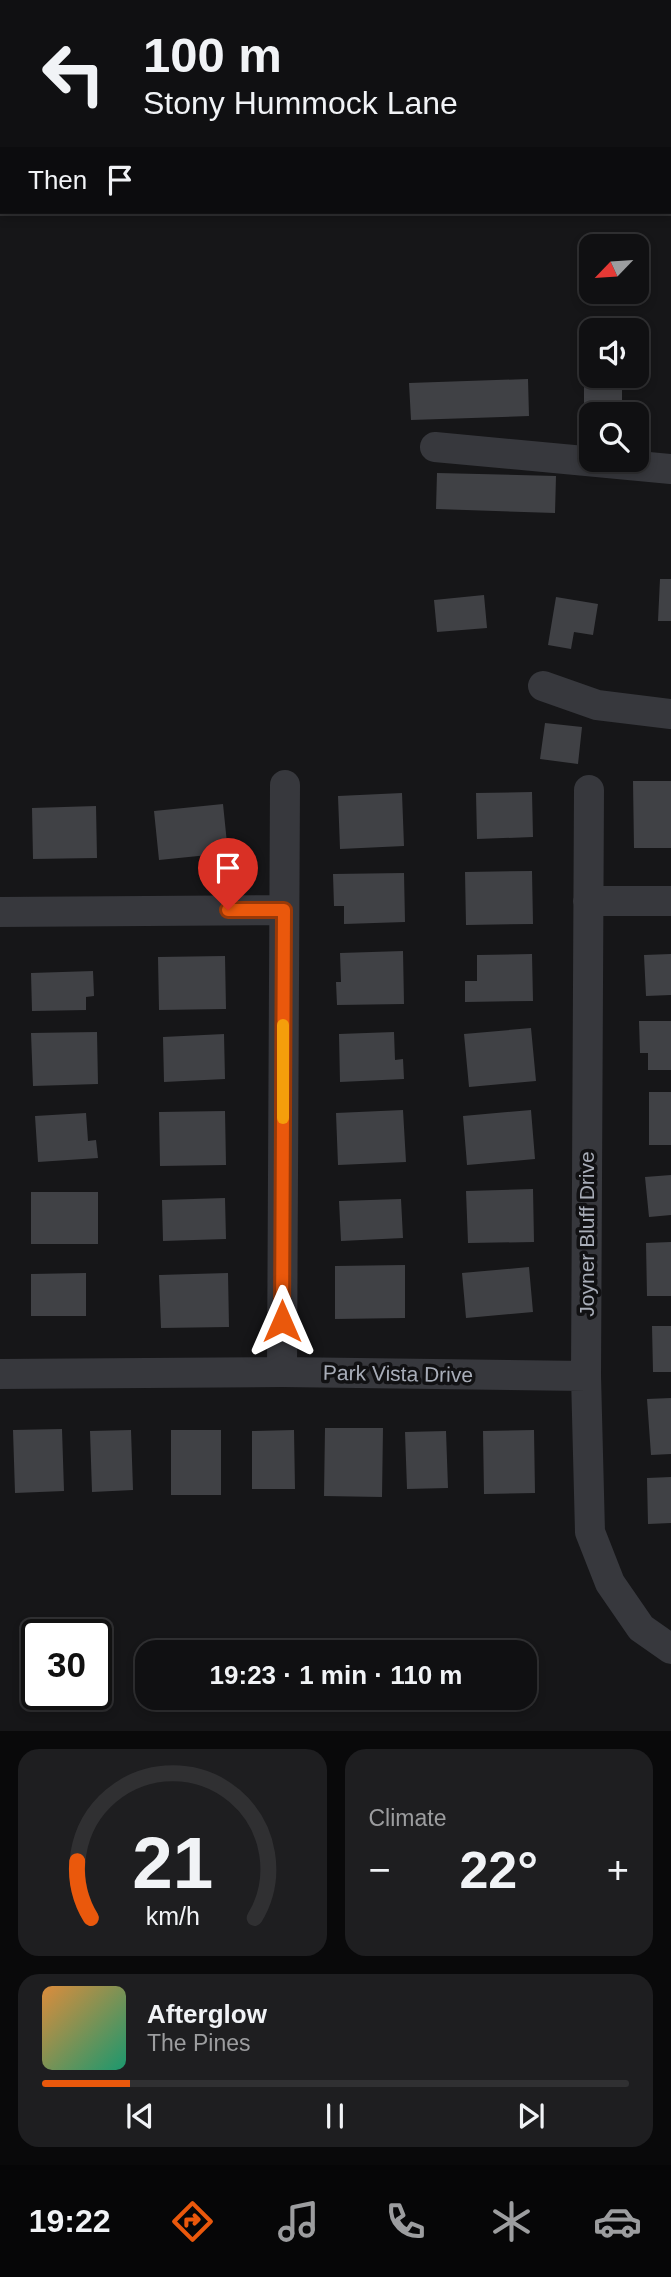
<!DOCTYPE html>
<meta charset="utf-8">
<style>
body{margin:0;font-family:Arial,sans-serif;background:#1e1e20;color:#f1f3f6;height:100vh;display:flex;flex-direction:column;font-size:26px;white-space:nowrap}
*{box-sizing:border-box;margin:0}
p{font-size:23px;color:#9c9d9f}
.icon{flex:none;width:38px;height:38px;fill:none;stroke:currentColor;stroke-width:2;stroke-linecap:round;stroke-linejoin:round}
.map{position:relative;height:1731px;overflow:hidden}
.drawer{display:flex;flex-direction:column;gap:18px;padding:18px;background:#09090a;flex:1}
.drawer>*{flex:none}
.guide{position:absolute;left:0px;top:0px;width:672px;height:214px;box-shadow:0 4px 10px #0003,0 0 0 2px #303032;background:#101012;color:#f1f3f6;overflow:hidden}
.needle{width:46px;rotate:245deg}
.tools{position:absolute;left:579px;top:234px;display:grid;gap:14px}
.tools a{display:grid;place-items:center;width:70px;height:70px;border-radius:14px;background:#101012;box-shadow:0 4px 10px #0003,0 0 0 2px #303032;font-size:35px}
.speed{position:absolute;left:21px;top:1619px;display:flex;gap:14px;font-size:35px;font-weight:700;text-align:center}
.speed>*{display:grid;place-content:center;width:91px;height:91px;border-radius:50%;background:#101012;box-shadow:0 4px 10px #0003,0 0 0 2px #303032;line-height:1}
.speed .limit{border:4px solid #111;border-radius:10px;background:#fff;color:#111}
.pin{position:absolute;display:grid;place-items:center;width:60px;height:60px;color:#fff;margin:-72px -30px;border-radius:50% 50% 50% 0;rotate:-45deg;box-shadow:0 0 7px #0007}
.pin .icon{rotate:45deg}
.me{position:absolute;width:77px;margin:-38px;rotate:0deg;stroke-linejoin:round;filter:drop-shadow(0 0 5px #0008)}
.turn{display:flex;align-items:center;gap:24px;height:147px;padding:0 28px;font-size:32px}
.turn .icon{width:91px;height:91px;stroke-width:2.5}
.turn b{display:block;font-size:49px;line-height:60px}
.then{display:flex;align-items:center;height:66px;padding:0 28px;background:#0003;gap:14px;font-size:26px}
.big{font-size:52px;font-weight:800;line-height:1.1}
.drawer .widget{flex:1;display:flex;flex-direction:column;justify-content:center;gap:10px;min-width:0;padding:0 24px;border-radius:21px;background:#1e1e20}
.drawer .dial{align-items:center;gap:0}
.dial svg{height:182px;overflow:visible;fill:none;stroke:#303032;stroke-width:7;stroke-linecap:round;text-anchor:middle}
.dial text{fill:#f1f3f6;stroke:none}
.song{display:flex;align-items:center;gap:21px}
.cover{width:84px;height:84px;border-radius:10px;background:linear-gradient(135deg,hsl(30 70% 55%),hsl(160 70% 35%))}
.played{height:7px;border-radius:4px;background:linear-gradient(90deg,#ea580c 15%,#303032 15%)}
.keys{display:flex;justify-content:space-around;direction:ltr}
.heat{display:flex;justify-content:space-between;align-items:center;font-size:38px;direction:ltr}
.drawer .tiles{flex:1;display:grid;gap:18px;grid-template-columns:1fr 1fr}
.widget:last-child{grid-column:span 2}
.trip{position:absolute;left:135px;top:1640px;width:402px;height:70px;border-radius:21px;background:#101012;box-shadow:0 4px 10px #0003,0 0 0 2px #303032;font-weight:800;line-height:70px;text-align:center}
.dock{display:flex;height:112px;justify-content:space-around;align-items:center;background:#060607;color:#9c9d9f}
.dock .icon{width:49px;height:49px}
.dock .selected{color:#ea580c}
.dock b{font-size:32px;color:#f1f3f6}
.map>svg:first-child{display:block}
</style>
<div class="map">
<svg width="671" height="1731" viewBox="0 0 671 1731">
<rect width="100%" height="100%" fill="#161618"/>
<path fill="#404145" d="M528 379 529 416 411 420 409 383Z
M584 381H622V415H592V431H584Z
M437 473 556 476 555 513 436 509Z
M660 579H671V621H658Z
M484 595 487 628 437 632 434 600Z
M556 597 598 604 593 635 574 632 571 649 548 645Z
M545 723 582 727 578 764 540 759Z
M633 781H671V848H634Z
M532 792 533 837 477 839 476 793Z
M402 793 404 846 340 849 338 796Z
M223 804 228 853 159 860 154 811Z
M96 806 97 858 33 859 32 808Z
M532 871 533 924 466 925 465 872Z
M404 873 405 922 344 924V906H334L333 874Z
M403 951 404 1004 337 1005 336 982H341L340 953Z
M532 954 533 1001 465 1002V981H477V955Z
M671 954V995L646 996 644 955Z
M225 956 226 1009 159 1010 158 957Z
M93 971 94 996 86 997V1010L32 1011 31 973Z
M639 1021H671V1070H648V1053H640Z
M531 1028 536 1081 469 1087 464 1034Z
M97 1032 98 1084 33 1086 31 1033Z
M394 1032 395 1060 403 1059 404 1079 340 1082 339 1034Z
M224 1034 225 1079 164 1082 163 1037Z
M649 1092H671V1145H649Z
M403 1110 406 1162 338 1165 336 1113Z
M531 1110 535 1159 467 1165 463 1116Z
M225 1111 226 1165 160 1166 159 1112Z
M86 1113 88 1141 96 1140 98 1158 38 1162 35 1116Z
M671 1175V1215L649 1217 645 1177Z
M533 1189 534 1242 468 1243 466 1191Z
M31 1192H98V1244H31Z
M225 1198 226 1239 163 1241 162 1200Z
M401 1199 403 1238 341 1241 339 1201Z
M671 1242V1296H647L646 1243Z
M405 1265V1318L335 1319V1266Z
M529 1267 533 1312 466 1318 462 1273Z
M86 1273V1316H31V1274Z
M228 1273 229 1327 161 1328 159 1275Z
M652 1326H671V1372H653Z
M671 1398V1454L651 1455 647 1399Z
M325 1428H383L382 1497 324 1496Z
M62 1429 64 1491 15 1493 13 1430Z
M131 1430 133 1490 92 1492 90 1431Z
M171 1430H221V1495H171Z
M294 1430 295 1489H252V1431Z
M534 1430 535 1493 484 1494 483 1431Z
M446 1431 448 1488 407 1489 405 1432Z
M671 1477V1523L648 1524 647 1478Z"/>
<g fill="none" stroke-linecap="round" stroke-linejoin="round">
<path stroke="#37383d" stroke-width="30" d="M670 34H671
M435 447 671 469
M543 686 597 705 671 714
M589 790 586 1376 590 1532 610 1583 641 1628 671 1649
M588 901H671
M0 912 284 910
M282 1372 285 785
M0 1374 282 1372 586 1376"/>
</g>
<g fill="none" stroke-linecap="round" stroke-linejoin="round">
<g stroke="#983908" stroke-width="18">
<path id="route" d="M228 910H284L282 1321"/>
</g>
<use href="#route" stroke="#ea580c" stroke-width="12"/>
<path stroke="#f59e0b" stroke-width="12" d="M283 1118V1025"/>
</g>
<g text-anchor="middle" stroke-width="7" stroke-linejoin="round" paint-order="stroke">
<g font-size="21" fill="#a8adb8" stroke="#111113">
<text transform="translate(587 1234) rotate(-90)" y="7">Joyner Bluff Drive</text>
<text transform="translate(398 1374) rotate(1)" y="7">Park Vista Drive</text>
</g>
</g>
</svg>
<div class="tools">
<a><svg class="needle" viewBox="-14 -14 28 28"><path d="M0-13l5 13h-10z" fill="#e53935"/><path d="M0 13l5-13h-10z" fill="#9c9d9f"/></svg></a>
<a><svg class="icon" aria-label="sound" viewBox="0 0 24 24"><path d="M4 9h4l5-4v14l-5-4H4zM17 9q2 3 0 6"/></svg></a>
<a><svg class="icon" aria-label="search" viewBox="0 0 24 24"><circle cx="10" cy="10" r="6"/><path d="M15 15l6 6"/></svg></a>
</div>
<div class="speed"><div class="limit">30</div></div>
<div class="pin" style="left:228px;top:910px;background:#d93025"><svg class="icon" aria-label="arrive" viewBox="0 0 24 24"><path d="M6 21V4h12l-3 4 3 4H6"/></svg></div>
<svg class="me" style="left:282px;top:1321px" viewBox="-20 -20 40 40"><path d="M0-17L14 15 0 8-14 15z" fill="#ea580c" stroke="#fff" stroke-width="4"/></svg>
<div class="trip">19:23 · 1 min · 110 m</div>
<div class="guide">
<div class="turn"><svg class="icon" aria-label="left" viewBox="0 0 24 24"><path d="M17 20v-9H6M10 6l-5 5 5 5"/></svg><div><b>100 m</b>Stony Hummock Lane</div></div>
<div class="then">Then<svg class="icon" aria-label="arrive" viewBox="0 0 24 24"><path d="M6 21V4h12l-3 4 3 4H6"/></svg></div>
</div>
</div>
<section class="drawer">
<div class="tiles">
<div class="widget dial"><svg viewBox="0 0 100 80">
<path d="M14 69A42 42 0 1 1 86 69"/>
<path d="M14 69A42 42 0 0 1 8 44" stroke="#ea580c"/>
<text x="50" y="56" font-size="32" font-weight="700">21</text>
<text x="50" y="72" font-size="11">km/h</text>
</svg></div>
<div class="widget"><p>Climate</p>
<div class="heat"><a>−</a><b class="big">22°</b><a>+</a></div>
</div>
<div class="widget">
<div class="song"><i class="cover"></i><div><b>Afterglow</b><p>The Pines</p></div></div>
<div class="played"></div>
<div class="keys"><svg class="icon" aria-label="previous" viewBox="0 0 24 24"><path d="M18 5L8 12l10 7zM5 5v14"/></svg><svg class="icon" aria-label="pause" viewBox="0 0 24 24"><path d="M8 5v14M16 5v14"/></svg><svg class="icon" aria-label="next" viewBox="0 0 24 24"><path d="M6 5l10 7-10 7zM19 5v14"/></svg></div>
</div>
</div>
</section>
<nav class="dock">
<b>19:22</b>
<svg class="icon selected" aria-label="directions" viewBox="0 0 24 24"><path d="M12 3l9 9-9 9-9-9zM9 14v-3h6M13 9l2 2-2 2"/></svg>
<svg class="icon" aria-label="music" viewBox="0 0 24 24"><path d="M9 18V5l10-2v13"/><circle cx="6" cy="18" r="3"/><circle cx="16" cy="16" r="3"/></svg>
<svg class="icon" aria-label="phone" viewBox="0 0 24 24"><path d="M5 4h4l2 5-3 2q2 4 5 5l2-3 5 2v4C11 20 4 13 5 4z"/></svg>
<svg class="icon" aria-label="climate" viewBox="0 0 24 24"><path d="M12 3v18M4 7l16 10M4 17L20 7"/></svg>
<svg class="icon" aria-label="car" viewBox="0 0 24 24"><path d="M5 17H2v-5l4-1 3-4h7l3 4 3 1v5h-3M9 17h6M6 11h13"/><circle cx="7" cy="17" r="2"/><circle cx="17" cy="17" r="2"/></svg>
</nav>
